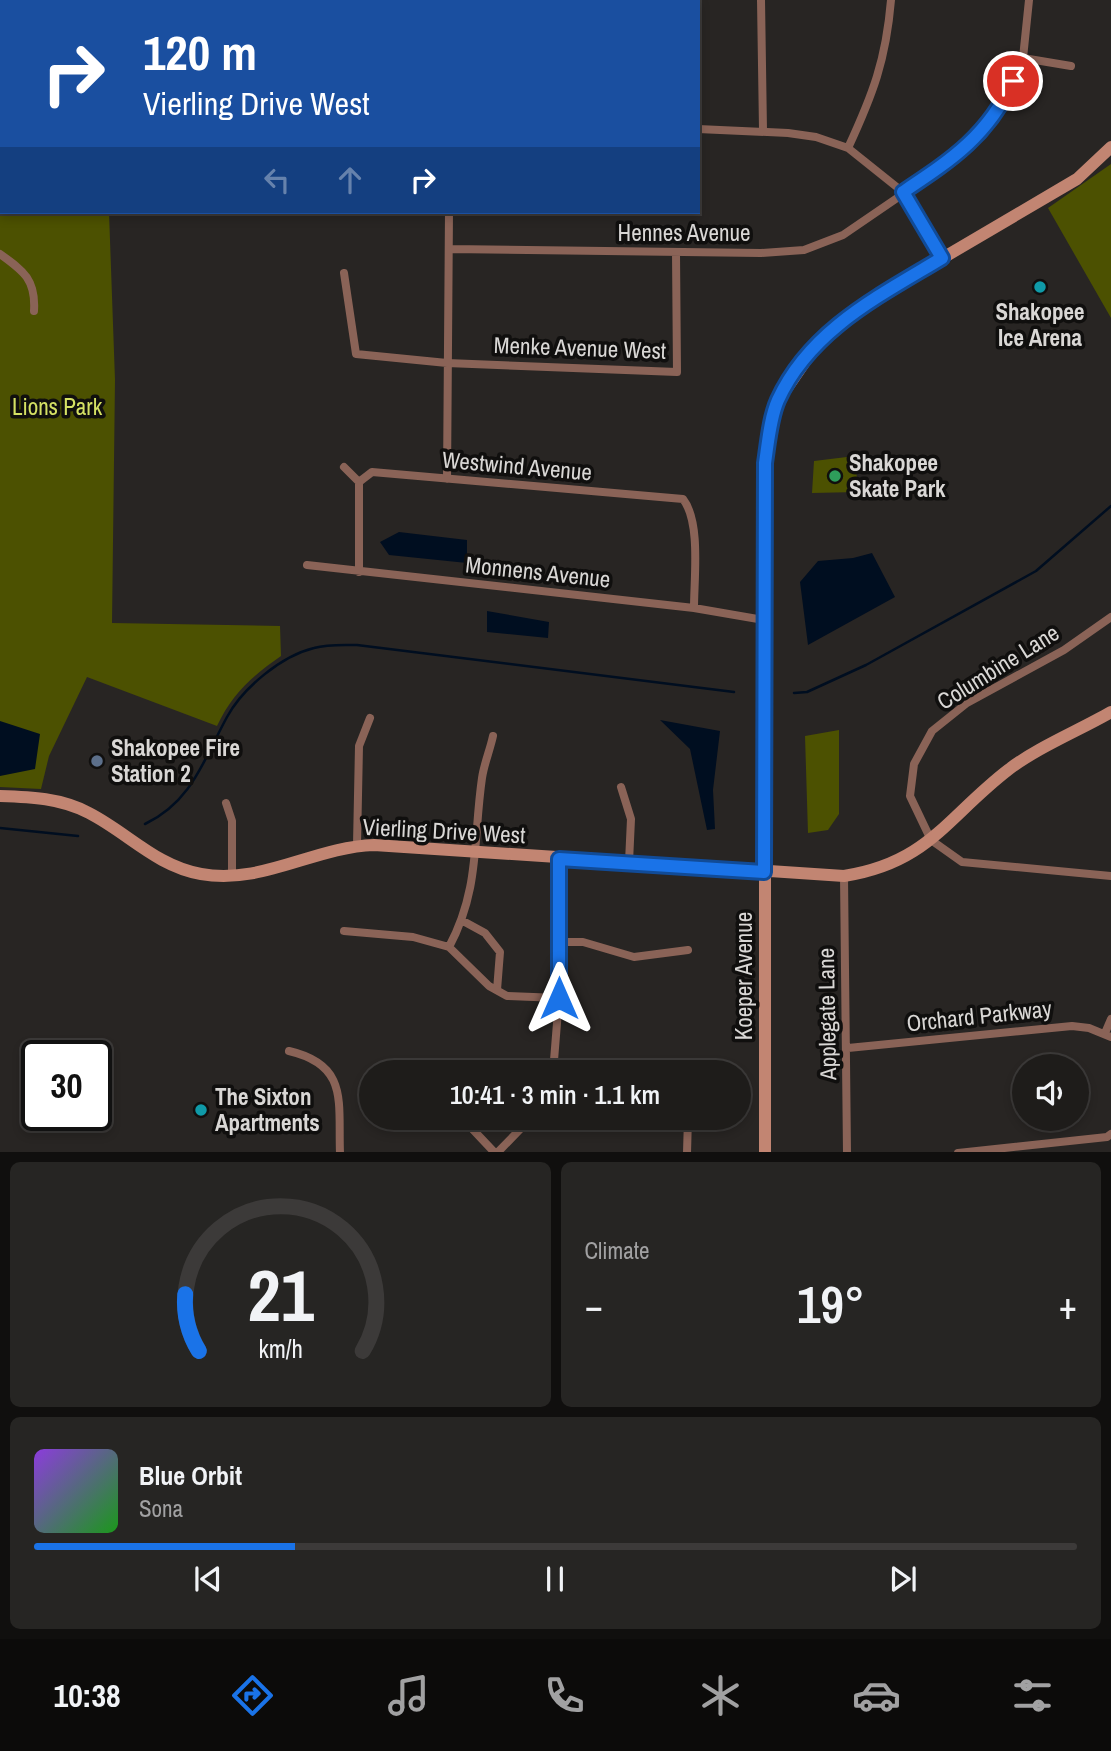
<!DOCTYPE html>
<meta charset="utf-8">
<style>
body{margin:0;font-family:"Archivo Narrow",sans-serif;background:#262523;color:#f1f3f6;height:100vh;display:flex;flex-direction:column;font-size:26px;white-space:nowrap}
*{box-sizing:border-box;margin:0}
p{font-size:23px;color:#a1a1a2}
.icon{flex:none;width:38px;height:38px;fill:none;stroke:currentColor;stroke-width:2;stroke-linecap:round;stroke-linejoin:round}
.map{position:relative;height:1152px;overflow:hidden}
.panel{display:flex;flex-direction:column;gap:10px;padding:10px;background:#100f0e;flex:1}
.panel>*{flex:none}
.banner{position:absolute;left:0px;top:0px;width:700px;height:214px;box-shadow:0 4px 10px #0003,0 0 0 2px #3c3a39;background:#1a4fa0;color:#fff;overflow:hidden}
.controls{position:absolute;left:1012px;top:1054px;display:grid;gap:14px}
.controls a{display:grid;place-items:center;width:77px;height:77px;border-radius:50%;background:#1e1c1a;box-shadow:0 4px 10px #0003,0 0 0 2px #3c3a39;font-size:35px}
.speed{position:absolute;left:21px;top:1040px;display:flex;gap:14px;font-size:35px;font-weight:700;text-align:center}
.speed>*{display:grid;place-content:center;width:91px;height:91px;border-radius:50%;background:#1e1c1a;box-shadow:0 4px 10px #0003,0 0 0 2px #3c3a39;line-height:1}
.speed .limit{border:4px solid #111;border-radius:10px;background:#fff;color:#111}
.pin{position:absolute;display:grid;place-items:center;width:60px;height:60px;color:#fff;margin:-30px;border:4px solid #fff;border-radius:50%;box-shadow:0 2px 7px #0007}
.me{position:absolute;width:77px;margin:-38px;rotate:0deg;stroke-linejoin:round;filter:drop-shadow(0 0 5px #0008)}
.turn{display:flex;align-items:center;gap:24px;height:147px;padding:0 28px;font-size:32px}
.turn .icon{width:91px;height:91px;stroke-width:2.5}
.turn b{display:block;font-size:49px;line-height:60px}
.lanes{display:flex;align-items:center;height:66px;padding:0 28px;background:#0003;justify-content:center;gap:35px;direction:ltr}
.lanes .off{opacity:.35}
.big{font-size:52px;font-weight:600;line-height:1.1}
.panel .tile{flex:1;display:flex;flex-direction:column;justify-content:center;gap:10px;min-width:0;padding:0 24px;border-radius:10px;background:#262523}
.panel .dial{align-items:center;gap:0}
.dial svg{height:182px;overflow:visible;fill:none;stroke:#3c3a39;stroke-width:7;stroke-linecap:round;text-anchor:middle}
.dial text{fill:#f1f3f6;stroke:none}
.song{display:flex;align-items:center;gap:21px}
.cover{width:84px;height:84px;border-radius:10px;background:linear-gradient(135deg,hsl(270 70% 55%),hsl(120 70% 35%))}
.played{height:7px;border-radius:4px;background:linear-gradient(90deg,#1a73e8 25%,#3c3a39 25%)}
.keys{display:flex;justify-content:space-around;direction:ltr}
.heat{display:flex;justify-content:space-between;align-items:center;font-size:38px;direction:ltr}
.panel .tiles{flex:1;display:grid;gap:10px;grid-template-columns:1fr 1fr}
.tile:last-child{grid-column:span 2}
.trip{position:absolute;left:359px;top:1060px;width:392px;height:70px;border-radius:35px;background:#1e1c1a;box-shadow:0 4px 10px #0003,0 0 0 2px #3c3a39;font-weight:600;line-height:70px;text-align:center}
.tabs{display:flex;height:112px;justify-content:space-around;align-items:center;background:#0c0b0a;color:#a1a1a2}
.tabs .icon{width:49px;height:49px}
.tabs .on{color:#1a73e8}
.tabs b{font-size:32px;color:#f1f3f6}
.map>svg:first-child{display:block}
</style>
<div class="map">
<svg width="1111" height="1153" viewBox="0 0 1111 1153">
<rect width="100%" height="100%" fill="#282523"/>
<path fill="#4c5101" d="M0 81 2 212H109L115 380 112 623 280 626 281 656C252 676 232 694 217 726L87 677 49 756 41 789 0 787Z
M1111 164V318L1048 208Z
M855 456 858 492 812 493 814 461Z
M839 730V814L828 830 808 833 805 736Z"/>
<path fill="#000e20" d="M399 532 467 540V563L389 555 380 542Z
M872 553 895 597 808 645 800 582 818 561 853 558Z
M487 611 549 622 548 638 487 632Z
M660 720 720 731 713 790 715 829 707 830 690 749Z
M0 721 40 734 35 769 0 776Z"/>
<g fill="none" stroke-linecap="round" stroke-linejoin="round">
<path stroke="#000e20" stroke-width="2.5" d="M794 693 807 692 866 665 1036 571 1111 506
M145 824C192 802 204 759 227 717 243 688 281 656 314 648 328 644 342 645 357 645L734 692
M0 828 78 836"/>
<path stroke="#8a6357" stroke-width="8" d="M457 0 460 2
M512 0 528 2
M623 0 624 2
M761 0 763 130
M468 2 471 0
M1023 58 1071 66
M698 129 788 133 816 137 848 148 903 192 941 258
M848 148C873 94 886 60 891 0
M449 249 761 253 804 250 843 235 960 155 1002 105 1023 58 1029 0
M0 254C24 271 36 280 34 311
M344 273 356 354 447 363 677 372 676 253
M344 467 359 482 372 472 683 499C701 522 694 578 694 608
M447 479 449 212
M359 482V572
M307 565 694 608 764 620
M1111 617 1064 650 967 703 932 731 914 764 910 796 931 840 962 862 1111 876
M621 787 631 819 629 862
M226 803 232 821V877
M357 845 359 746 370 718
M844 876 847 1153
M463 921 485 933 500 952 497 990
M344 931 413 937 449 947 489 986 507 996 559 998
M559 942H583L634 957 688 950
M449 947C480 889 473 840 482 778 484 764 490 750 493 736
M1105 1033 1111 1019
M848 1048 1072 1026 1089 1028 1111 1037
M289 1051C349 1065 338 1102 340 1153
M556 1065 646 1068 661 1073
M553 1073 559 998 560 859
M462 1118 495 1153
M497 1153 531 1118
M687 1153 688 1118
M958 1153 1107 1137 1111 1134"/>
<path stroke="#c28572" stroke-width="12" d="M0 796C31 797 61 798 89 813 128 833 156 866 201 874 262 885 314 847 374 845L844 876C928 863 947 817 1008 770 1038 747 1078 731 1111 712
M765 1153V463L778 401 817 344 856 309 1077 179 1111 147"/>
</g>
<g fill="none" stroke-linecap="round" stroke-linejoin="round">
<g stroke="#114b97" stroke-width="18">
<path id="route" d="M559 998V859L764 872 765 463C768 443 770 418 778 400 810 330 879 296 942 258L903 192C951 160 988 136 1013 81"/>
</g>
<use href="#route" stroke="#1a73e8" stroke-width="12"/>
</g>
<g fill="#0f9aa8" stroke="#100f0e" stroke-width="2.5">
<circle cx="1040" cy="287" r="7"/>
<circle cx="201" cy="1110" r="7"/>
</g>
<circle fill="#2e9e5b" stroke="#100f0e" stroke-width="2.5" cx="835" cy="476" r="7"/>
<circle fill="#5c6f8a" stroke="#100f0e" stroke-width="2.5" cx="97" cy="761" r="7"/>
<g text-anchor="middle" stroke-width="7" stroke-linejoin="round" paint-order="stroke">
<g font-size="23" fill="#d9d7d5" stroke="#100f0e">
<text x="684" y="241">Hennes Avenue</text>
<text transform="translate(580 348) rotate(2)" y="8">Menke Avenue West</text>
<text transform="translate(517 466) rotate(5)" y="8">Westwind Avenue</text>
<text transform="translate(538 572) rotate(6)" y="8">Monnens Avenue</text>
<text transform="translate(998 667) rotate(-32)" y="8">Columbine Lane</text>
<text transform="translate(444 831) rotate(3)" y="8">Vierling Drive West</text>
<text transform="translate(744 976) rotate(-90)" y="8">Koeper Avenue</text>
<text transform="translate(827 1014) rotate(-91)" y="8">Applegate Lane</text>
<text transform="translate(979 1016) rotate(-6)" y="8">Orchard Parkway</text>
</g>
<g font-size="23" font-weight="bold" fill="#d9d7d5" stroke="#100f0e" text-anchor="start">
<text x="1040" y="320" text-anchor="middle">Shakopee<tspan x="1040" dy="26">Ice Arena</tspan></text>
<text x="849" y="471">Shakopee<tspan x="849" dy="26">Skate Park</tspan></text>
<text x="111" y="756">Shakopee Fire<tspan x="111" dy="26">Station 2</tspan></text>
<text x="215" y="1105">The Sixton<tspan x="215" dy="26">Apartments</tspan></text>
</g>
<g font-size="23" fill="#d5e164" stroke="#100f0e">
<text x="57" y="415">Lions Park</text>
</g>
</g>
</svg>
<div class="controls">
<a><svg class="icon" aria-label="sound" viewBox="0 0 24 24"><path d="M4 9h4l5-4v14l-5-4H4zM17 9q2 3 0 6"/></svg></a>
</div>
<div class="speed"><div class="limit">30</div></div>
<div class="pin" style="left:1013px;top:81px;background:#d93025"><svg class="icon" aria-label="arrive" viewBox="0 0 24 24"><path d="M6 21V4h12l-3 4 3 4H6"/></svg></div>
<svg class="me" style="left:559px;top:998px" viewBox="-20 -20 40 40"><path d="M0-17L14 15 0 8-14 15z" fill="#1a73e8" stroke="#fff" stroke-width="4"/></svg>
<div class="trip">10:41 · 3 min · 1.1 km</div>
<div class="banner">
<div class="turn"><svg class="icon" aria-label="right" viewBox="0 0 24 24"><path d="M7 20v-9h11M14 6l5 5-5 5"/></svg><div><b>120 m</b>Vierling Drive West</div></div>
<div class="lanes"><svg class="icon off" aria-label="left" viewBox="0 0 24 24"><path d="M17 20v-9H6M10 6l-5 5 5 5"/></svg><svg class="icon off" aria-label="ahead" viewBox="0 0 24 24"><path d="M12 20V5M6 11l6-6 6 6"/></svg><svg class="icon" aria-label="right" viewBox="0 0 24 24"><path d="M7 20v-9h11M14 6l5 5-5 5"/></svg></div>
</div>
</div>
<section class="panel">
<div class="tiles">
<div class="tile dial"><svg viewBox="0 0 100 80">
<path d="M14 69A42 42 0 1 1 86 69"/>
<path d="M14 69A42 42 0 0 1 8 44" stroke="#1a73e8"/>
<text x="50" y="56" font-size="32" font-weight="700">21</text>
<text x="50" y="72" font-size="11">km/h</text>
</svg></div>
<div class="tile"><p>Climate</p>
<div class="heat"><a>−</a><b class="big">19°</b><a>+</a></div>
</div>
<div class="tile">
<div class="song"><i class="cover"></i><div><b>Blue Orbit</b><p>Sona</p></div></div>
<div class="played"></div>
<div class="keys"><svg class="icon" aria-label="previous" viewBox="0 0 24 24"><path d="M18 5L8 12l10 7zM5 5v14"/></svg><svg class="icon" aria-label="pause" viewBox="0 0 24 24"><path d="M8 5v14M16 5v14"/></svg><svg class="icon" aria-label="next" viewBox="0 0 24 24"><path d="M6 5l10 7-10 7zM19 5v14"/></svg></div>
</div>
</div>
</section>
<nav class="tabs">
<b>10:38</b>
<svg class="icon on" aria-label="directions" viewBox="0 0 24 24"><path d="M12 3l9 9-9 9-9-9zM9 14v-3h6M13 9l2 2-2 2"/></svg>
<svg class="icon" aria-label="music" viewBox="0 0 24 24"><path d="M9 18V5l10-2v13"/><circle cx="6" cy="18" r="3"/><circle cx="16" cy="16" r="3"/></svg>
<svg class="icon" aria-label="phone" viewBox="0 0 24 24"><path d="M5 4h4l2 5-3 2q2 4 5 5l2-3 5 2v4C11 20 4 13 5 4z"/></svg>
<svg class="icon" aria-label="climate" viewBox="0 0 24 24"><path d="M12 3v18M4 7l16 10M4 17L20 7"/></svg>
<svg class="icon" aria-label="car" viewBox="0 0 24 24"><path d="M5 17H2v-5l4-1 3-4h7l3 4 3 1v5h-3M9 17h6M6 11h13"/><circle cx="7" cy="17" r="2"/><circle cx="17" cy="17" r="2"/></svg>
<svg class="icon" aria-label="filters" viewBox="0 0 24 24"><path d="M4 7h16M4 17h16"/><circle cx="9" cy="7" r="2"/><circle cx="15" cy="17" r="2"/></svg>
</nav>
